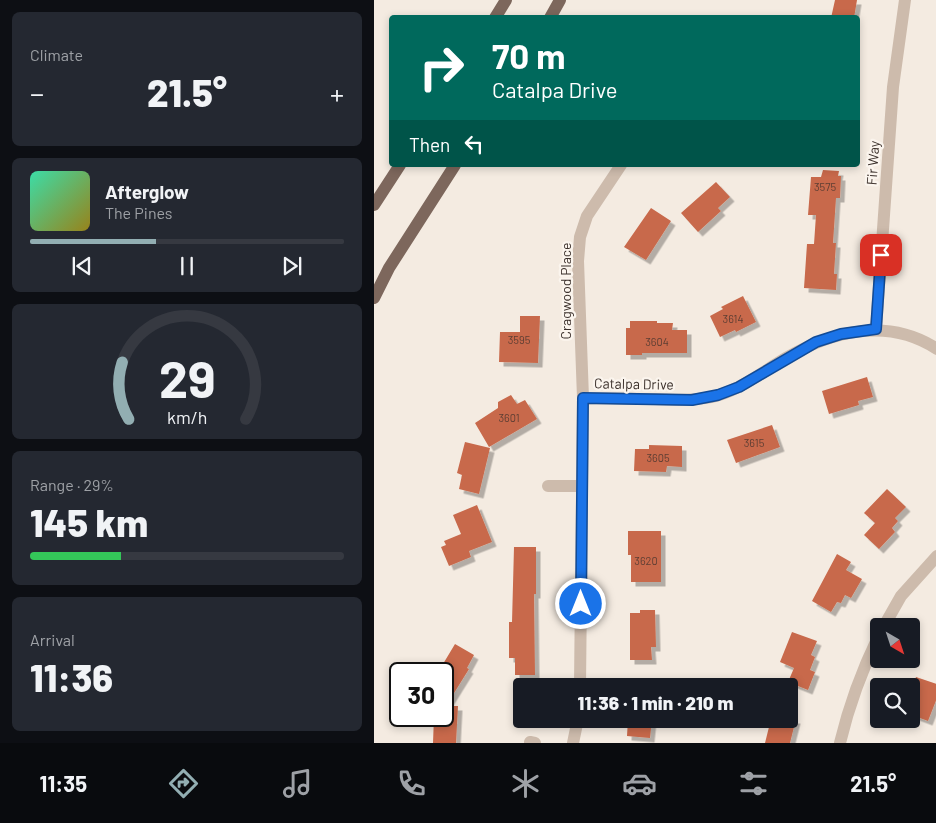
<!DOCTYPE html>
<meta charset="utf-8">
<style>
body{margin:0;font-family:Barlow,sans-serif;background:#242831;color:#f1f3f6;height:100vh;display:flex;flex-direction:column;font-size:19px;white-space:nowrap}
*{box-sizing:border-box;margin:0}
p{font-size:16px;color:#9ea1a6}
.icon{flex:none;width:28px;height:28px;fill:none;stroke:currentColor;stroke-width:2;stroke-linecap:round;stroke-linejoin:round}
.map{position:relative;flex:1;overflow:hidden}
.side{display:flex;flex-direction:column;gap:12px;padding:12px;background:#0d0f14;width:374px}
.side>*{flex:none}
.guide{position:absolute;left:15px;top:15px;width:471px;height:152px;border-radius:5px;box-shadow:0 2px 8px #0003;background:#00695c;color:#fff;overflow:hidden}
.needle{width:32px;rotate:141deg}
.fabs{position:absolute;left:496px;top:618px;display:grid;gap:10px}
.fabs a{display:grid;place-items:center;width:50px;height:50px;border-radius:5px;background:#171b24;box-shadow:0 2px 8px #0003;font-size:25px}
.speed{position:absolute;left:15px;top:662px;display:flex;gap:10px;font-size:25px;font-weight:700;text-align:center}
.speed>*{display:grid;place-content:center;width:65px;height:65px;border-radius:50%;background:#171b24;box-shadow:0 2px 8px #0003;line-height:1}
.speed .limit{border:2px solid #111;border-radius:8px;background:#fff;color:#111}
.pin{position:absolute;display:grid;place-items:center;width:42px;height:42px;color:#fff;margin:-21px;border-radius:10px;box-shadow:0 2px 8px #0006}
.me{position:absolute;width:55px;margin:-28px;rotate:0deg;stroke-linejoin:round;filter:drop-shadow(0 0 4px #0008)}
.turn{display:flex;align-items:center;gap:18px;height:105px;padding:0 20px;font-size:22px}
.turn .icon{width:65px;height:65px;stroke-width:2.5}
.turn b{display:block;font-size:35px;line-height:42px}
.then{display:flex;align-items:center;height:48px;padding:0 20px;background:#0003;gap:10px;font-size:19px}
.big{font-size:38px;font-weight:800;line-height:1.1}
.side .tile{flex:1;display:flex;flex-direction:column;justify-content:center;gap:8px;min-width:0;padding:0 18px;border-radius:8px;background:#242831}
.side .dial{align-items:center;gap:0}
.dial svg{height:130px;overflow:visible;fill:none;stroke:#363941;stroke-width:7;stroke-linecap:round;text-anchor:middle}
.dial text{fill:#f1f3f6;stroke:none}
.song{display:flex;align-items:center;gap:15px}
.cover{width:60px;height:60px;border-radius:8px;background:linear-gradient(135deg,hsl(160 70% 55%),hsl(50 70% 35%))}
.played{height:5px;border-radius:2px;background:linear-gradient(90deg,#92aeb2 40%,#363941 40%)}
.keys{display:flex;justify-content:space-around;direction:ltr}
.heat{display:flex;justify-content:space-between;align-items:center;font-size:28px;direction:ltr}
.charge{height:8px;border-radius:4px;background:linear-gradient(90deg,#34c759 29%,#363941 0)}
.trip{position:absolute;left:139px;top:678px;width:285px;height:50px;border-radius:5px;background:#171b24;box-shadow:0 2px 8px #0003;font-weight:800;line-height:50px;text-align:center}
.menu{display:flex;height:80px;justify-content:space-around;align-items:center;background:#090b0e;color:#9ea1a6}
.menu .icon{width:35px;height:35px}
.menu .current{color:#92aeb2}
.menu b{font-size:22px;color:#f1f3f6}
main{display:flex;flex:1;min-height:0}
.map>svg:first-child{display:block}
</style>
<main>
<section class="side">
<div class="tile"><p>Climate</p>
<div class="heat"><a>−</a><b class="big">21.5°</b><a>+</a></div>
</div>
<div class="tile">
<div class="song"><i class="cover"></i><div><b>Afterglow</b><p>The Pines</p></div></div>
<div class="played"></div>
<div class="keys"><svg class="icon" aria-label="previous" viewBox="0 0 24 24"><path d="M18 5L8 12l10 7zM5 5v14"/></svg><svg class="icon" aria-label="pause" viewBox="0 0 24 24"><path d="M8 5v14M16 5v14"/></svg><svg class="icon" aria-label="next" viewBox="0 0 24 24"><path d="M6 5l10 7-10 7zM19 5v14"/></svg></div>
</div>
<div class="tile dial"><svg viewBox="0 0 100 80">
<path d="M14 69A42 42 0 1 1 86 69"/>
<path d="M14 69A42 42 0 0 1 10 34" stroke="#92aeb2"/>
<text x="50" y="56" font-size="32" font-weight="700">29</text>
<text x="50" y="72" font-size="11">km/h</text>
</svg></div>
<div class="tile"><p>Range · 29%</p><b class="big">145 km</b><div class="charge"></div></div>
<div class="tile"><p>Arrival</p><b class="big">11:36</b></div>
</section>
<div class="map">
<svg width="563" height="743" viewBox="0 0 563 743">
<defs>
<filter id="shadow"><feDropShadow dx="4.5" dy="4.5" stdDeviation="0" flood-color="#0004"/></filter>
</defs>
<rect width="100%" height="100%" fill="#f4ebe1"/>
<path fill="#c8694b" filter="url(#shadow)" d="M461 0H483L480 18H457Z
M449 170 465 171 464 176H467L466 198H462L459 243H462L460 274H463L462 290 430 288 433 244H440L442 215H434L437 177H447Z
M342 182 356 197 344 208 347 211 324 232 307 213Z
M277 208 297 221 272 260 250 247Z
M369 296 382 322 362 332 361 330 346 337 336 316 349 309 347 307Z
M146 316H166L164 363 125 362 126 332H146Z
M256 321H283V323H299L298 330H313V353H268V355H252V328H256Z
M493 377 499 397 484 401 485 405 455 414 448 391Z
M137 395 143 404 151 400 163 419 115 447 101 423 124 408V402Z
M398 425 406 447 362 463 353 440Z
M91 442 116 448 105 494 85 489 88 475 83 473Z
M275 445 308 446V467L293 466 292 472 260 471 261 449H275Z
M513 489 532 507 521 518 524 521 518 528 521 532 505 549 490 535 501 523 490 513Z
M103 505 118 542 95 551 97 557 75 566 67 547 72 545 70 541 87 534 79 515Z
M254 531H287V582H257V555H254Z
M140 547H162V594H160L161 675H141V658H135V622H138Z
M463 554 477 562 472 570 488 579 477 598 471 595 467 603 463 602 457 612 438 601Z
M266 610H281L282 647H277L278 660H256V613H266Z
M418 632 443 641 437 655 441 657 436 670 441 672 434 690 414 682 420 668 406 662Z
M81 644 100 655 93 668 95 669 72 706H84L82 743H59L60 716H69V674H63Z
M542 677 563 684V698L554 721 538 715V688Z
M254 719H278L276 738 253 736Z
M397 719H422L416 743H391Z"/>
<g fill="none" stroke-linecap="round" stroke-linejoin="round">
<path stroke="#cdbbac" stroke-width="12" d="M502 329 519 87 531 0
M209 398C233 398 257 399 281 399 302 400 325 401 345 395 370 387 390 371 412 358 458 331 514 317 563 349
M174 486H208
M510 626 527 596 563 556
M206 686 209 398 204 261 206 237 213 216 247 165
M156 742 161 743
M199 743 204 719
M466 743C475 705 488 670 505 635"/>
<path stroke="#7d675c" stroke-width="12" d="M121 18 132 0
M176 18 186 0
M0 205 26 165
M0 298 15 268 81 165"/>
</g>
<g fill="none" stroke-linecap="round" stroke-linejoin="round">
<g stroke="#114b97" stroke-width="12">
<path id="route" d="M207 604 209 398 318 400 344 395 365 387 442 342 467 334 502 329 507 255"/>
</g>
<use href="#route" stroke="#1a73e8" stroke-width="9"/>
</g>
<g text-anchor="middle" stroke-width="4.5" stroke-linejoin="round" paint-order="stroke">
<g font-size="11" fill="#5e3e33">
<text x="451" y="191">3575</text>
<text x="359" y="323">3614</text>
<text x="145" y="344">3595</text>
<text x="283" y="346">3604</text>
<text x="135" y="422">3601</text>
<text x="380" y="447">3615</text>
<text x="284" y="462">3605</text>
<text x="272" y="565">3620</text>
</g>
<g font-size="14" fill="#3b302b" stroke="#fbf5ee">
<text transform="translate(499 163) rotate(-86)" y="5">Fir Way</text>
<text transform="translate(192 291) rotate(-90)" y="5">Cragwood Place</text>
<text transform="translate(260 384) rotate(1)" y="5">Catalpa Drive</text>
</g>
</g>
</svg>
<div class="fabs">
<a><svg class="needle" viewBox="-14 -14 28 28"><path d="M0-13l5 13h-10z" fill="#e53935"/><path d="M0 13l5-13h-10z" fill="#9ea1a6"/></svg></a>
<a><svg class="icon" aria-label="search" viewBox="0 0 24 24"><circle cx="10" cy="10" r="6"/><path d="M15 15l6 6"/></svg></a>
</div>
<div class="speed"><div class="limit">30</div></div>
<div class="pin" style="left:507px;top:255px;background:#d93025"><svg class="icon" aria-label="arrive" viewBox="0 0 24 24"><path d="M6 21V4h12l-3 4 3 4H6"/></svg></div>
<svg class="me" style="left:207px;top:604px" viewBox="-20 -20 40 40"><circle r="17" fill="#1a73e8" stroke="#fff" stroke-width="3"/><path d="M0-11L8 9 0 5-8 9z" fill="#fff"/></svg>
<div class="trip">11:36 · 1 min · 210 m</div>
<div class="guide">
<div class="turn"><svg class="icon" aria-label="right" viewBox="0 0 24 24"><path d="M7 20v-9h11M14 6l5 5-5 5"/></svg><div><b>70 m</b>Catalpa Drive</div></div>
<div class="then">Then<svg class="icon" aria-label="left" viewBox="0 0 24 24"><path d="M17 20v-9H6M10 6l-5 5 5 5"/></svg></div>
</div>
</div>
</main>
<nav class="menu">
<b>11:35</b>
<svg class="icon current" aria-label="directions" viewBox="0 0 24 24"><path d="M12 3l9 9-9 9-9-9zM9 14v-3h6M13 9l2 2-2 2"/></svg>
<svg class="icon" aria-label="music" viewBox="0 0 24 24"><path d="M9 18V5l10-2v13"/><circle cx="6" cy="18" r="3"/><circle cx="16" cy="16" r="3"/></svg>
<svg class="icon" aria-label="phone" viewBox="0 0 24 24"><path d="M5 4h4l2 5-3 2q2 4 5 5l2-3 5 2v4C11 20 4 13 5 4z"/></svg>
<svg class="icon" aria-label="climate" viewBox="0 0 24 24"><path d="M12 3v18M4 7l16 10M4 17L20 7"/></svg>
<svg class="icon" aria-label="car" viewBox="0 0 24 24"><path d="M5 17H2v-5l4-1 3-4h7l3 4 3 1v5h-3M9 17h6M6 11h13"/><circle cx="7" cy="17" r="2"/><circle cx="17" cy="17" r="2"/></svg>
<svg class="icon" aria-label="filters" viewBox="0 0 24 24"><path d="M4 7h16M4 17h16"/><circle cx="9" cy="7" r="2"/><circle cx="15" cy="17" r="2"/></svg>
<b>21.5°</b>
</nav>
